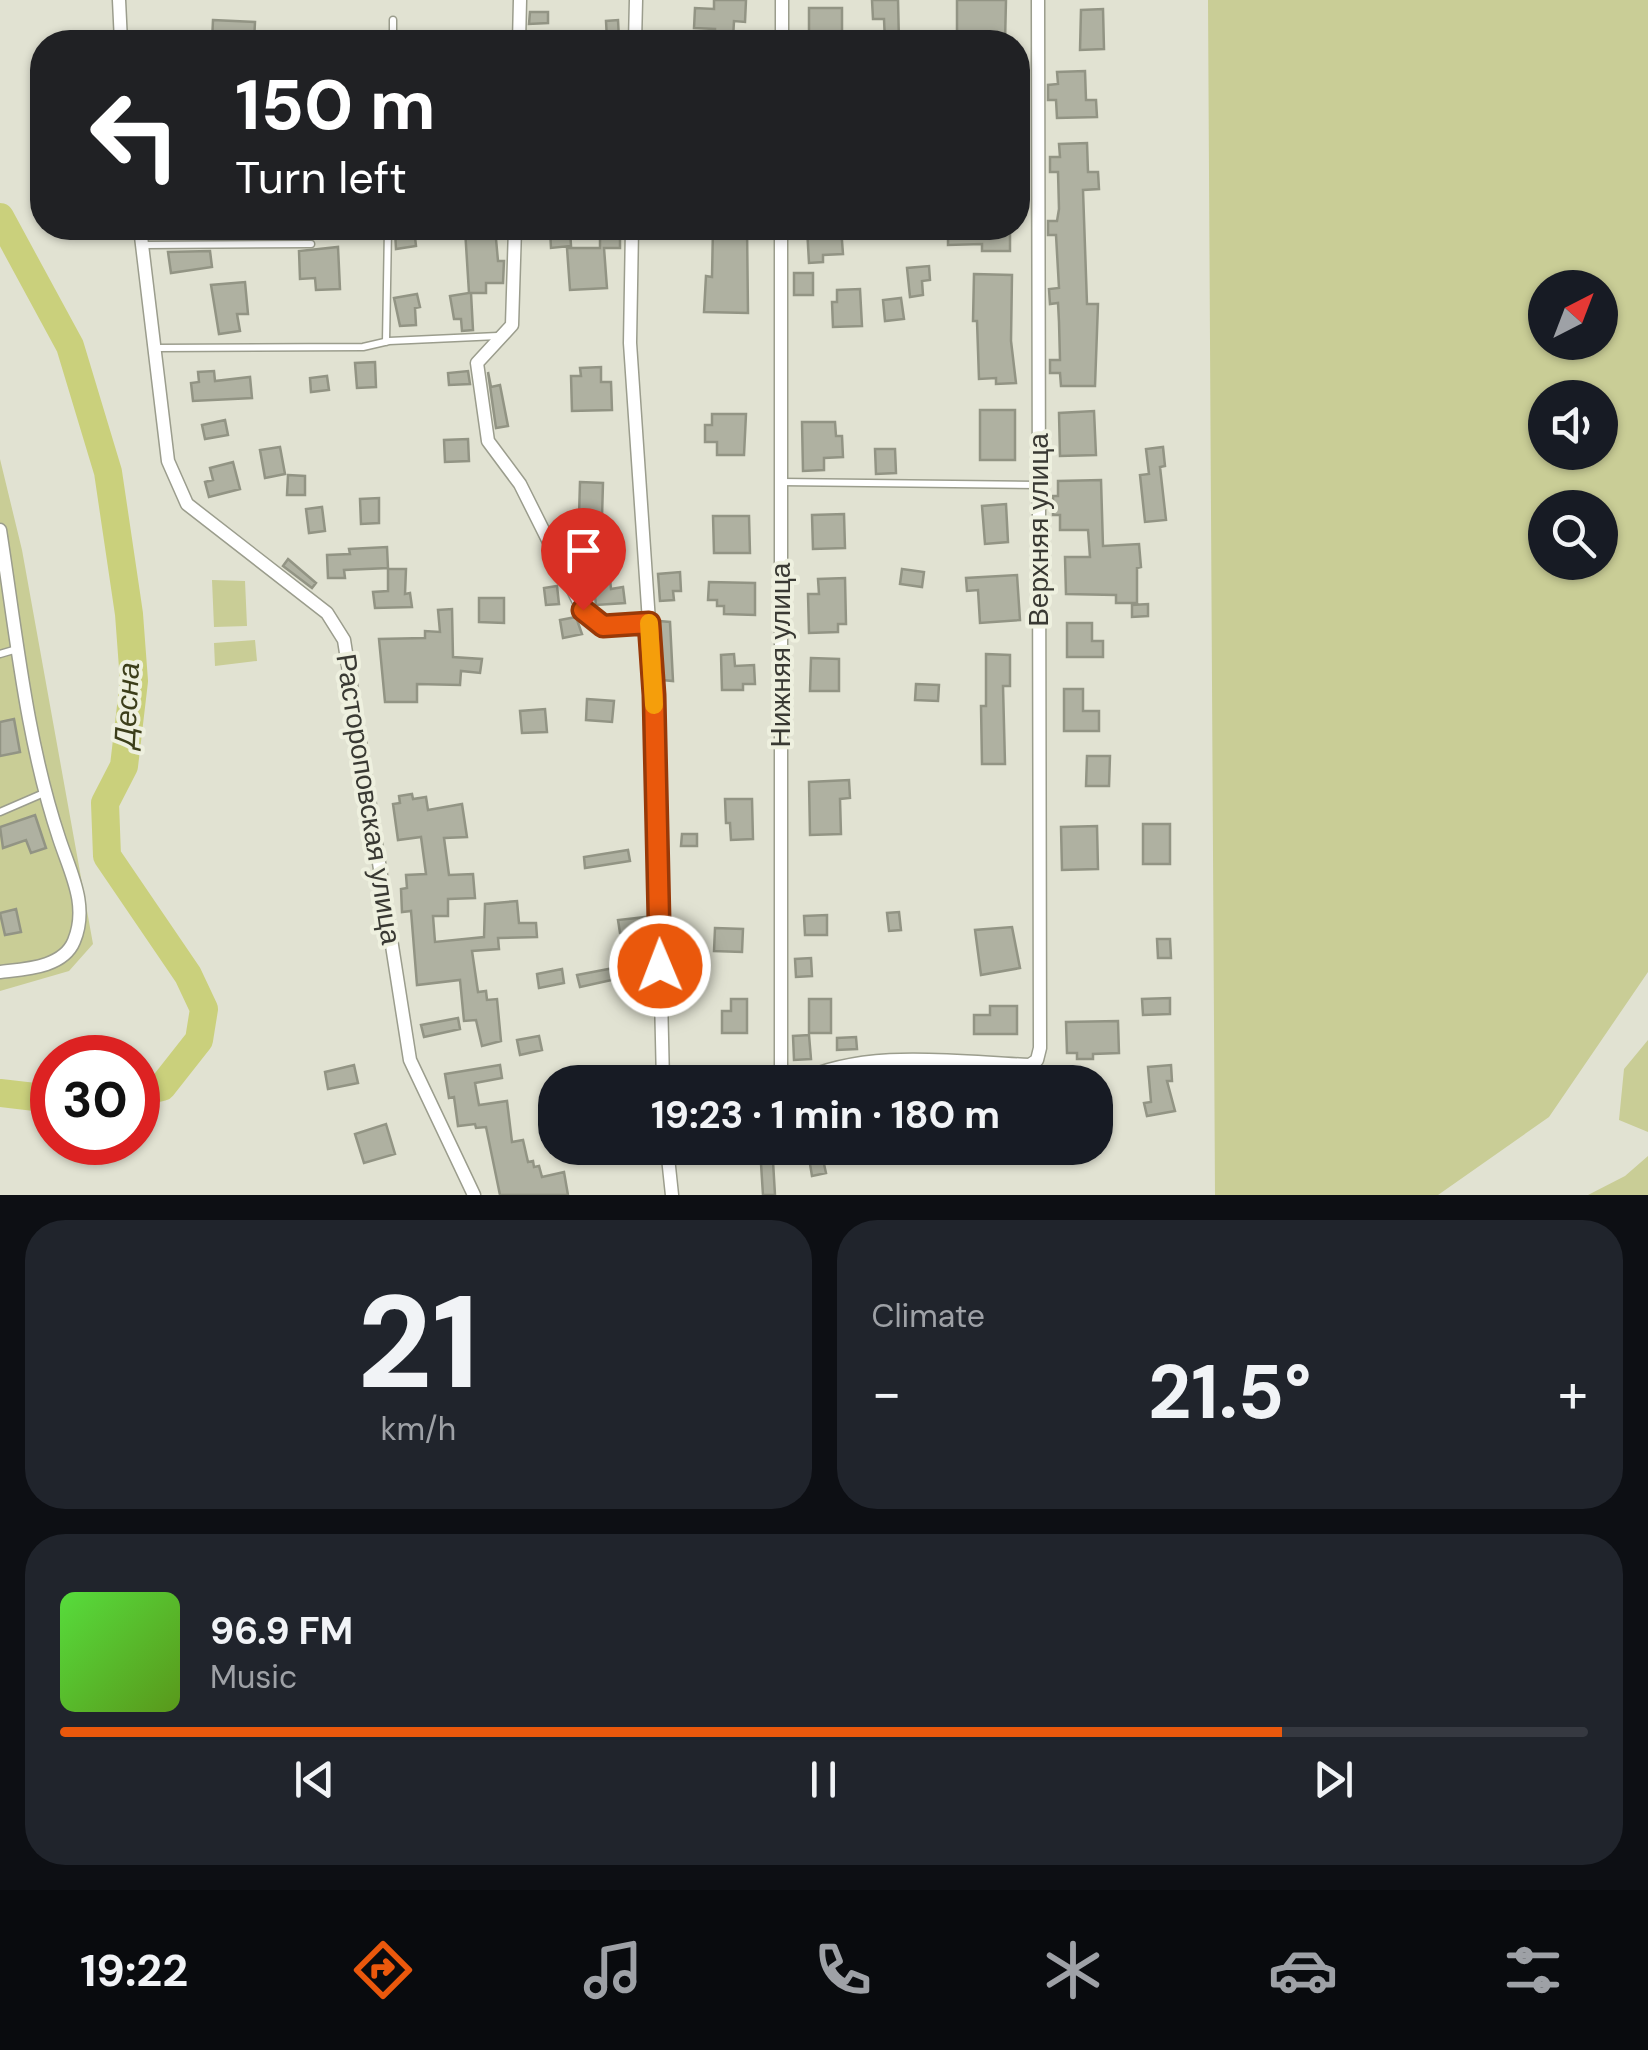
<!DOCTYPE html>
<meta charset="utf-8">
<style>
body{margin:0;font-family:"DM Sans",sans-serif;background:#20242c;color:#f1f3f6;height:100vh;display:flex;flex-direction:column;font-size:38px;white-space:nowrap}
*{box-sizing:border-box;margin:0}
p{font-size:32px;color:#9ea1a6}
.icon{flex:none;width:55px;height:55px;fill:none;stroke:currentColor;stroke-width:2;stroke-linecap:round;stroke-linejoin:round}
.map{position:relative;height:1195px;overflow:hidden}
.details{display:flex;flex-direction:column;gap:25px;padding:25px;background:#0d0f14;flex:1}
.details>*{flex:none}
.hud{position:absolute;left:30px;top:30px;width:1000px;height:210px;border-radius:40px;box-shadow:0 2px 8px #0004;background:#202124;color:#fff;overflow:hidden}
.needle{width:65px;rotate:42deg}
.tools{position:absolute;left:1528px;top:270px;display:grid;gap:20px}
.tools a{display:grid;place-items:center;width:90px;height:90px;border-radius:50%;background:#171b24;box-shadow:0 2px 8px #0004;font-size:50px}
.speed{position:absolute;left:30px;top:1035px;display:flex;gap:20px;font-size:50px;font-weight:700;text-align:center}
.speed>*{display:grid;place-content:center;width:130px;height:130px;border-radius:50%;background:#171b24;box-shadow:0 2px 8px #0004;line-height:1}
.speed .limit{border:15px solid #d22;background:#fff;color:#111}
.pin{position:absolute;display:grid;place-items:center;width:85px;height:85px;color:#fff;margin:-102px -42px;border-radius:50% 50% 50% 0;rotate:-45deg;box-shadow:0 0 10px #0007}
.pin .icon{rotate:45deg}
.me{position:absolute;width:110px;margin:-55px;rotate:359deg;stroke-linejoin:round;filter:drop-shadow(0 0 8px #0008)}
.turn{display:flex;align-items:center;gap:35px;height:210px;padding:0 40px;font-size:45px}
.turn .icon{width:130px;height:130px;stroke-width:2.5}
.turn b{display:block;font-size:70px;line-height:85px}
.big{font-size:75px;font-weight:700;line-height:1.1}
.details .tile{flex:1;display:flex;flex-direction:column;justify-content:center;gap:15px;min-width:0;padding:0 35px;border-radius:40px;background:#20242c}
.details .dial{align-items:center;gap:0}
.dial b{font-size:130px;line-height:1}
.song{display:flex;align-items:center;gap:30px}
.cover{width:120px;height:120px;border-radius:15px;background:linear-gradient(135deg,hsl(110 70% 55%),hsl(90 70% 35%))}
.played{height:10px;border-radius:5px;background:linear-gradient(90deg,#ea580c 80%,#363941 80%)}
.keys{display:flex;justify-content:space-around;direction:ltr}
.heat{display:flex;justify-content:space-between;align-items:center;font-size:55px;direction:ltr}
.details .tiles{flex:1;display:grid;gap:25px;grid-template-columns:1fr 1fr}
.tile:last-child{grid-column:span 2}
.trip{position:absolute;left:538px;top:1065px;width:575px;height:100px;border-radius:40px;background:#171b24;box-shadow:0 2px 8px #0004;font-weight:700;line-height:100px;text-align:center}
.tab-bar{display:flex;height:160px;justify-content:space-around;align-items:center;background:#090b0e;color:#9ea1a6}
.tab-bar .icon{width:70px;height:70px}
.tab-bar .active{color:#ea580c}
.tab-bar b{font-size:45px;color:#f1f3f6}
.map>svg:first-child{display:block}
</style>
<div class="map">
<svg width="1648" height="1195" viewBox="0 0 1648 1195">
<rect width="100%" height="100%" fill="#e1e2d2"/>
<path fill="#c9cd96" fill-rule="evenodd" d="M1208 0H1648V972L1549 1117 1438 1195H1215ZM1545 288H1600V342H1545ZM1545 398H1600V452H1545ZM1545 508H1600V562H1545Z
M0 459 22 550 93 944 69 971 0 991Z
M212 580 245 581 247 626 214 627Z
M255 640 257 661 215 666 214 643Z
M1648 1040V1132L1619 1120 1624 1069Z
M1648 1156V1195H1588L1625 1176Z"/>
<g fill="none" stroke-linecap="round" stroke-linejoin="round">
<path stroke="#cad07c" stroke-width="28" d="M0 217 70 346 108 472 129 614 134 681 124 766 105 803 107 856 188 975 204 1009 199 1040 162 1087 138 1093
M0 1093 52 1099"/>
</g>
<path fill="#afb1a1" stroke="#929484" stroke-width="2.5" d="M714 0H746L745 22 734 21 733 39 715 38V29L694 28 695 8 714 9Z
M872 0H898L899 42H885L884 19H873Z
M957 0H1006L1005 42H957Z
M809 8H842V42H809Z
M1103 9 1104 49 1080 50 1081 10Z
M530 12H548V23L529 24Z
M213 20 255 22 254 42H212Z
M618 20 619 39 607 40 606 21Z
M1085 71 1086 100H1096L1097 117 1057 118 1056 100H1048V85L1058 84 1057 72Z
M1087 143 1088 172H1098L1099 189 1083 190 1087 304H1098L1095 386H1061L1060 373H1050V360H1060L1059 322 1058 303 1050 304 1049 289 1059 288 1056 235H1048V221H1057L1059 209 1058 172H1050V157H1060L1059 144Z
M165 228H188L189 238H167Z
M414 228 416 246 396 249 395 230Z
M495 228 498 261H504L503 283H486V293H471L473 330 462 331 461 319H454L450 296 469 293 465 229Z
M550 228H570L571 246 551 248Z
M713 228H747L748 313 704 312 706 276 712 277Z
M807 228H841L843 254 823 255V262L809 263Z
M948 228H1010V251H982V244L948 245Z
M600 231H620V248H604L607 288 570 290 567 248H600Z
M338 247 340 289 316 290 315 278 300 279 299 251Z
M210 251 212 267 171 273 168 252Z
M929 266 930 280 922 281 923 295 910 297 907 268Z
M794 273H813V295H794Z
M974 274 1012 275 1011 341 1016 383 996 384V378L979 379 977 321H973Z
M245 282 248 314H237L240 331 219 334 211 285Z
M860 289 862 326 833 327 832 302H837V290Z
M417 294 420 307 415 308 416 325 400 326 394 298Z
M901 298 904 319 885 321 883 300Z
M375 362 376 387 357 388 355 363Z
M601 367V382H611L612 410 572 411 571 376H581L580 368Z
M214 371 215 381 250 377 252 398 193 401 191 383 199 382 198 372Z
M468 371 470 384 449 385 448 373Z
M488 372 491 387 500 385 508 426 496 428Z
M327 376 329 390 311 392 310 378Z
M980 410H1015V460H980Z
M1094 411 1096 455 1060 456 1059 413Z
M712 414H746L744 455H717V442H705V425H712Z
M225 420 228 435 205 439 202 425Z
M802 422H835L836 436H842L843 457 824 458V470L803 471Z
M468 439 469 461 445 462 444 440Z
M280 447 285 474 265 478 260 450Z
M1163 447 1165 466 1160 467 1166 520 1145 522 1140 475 1149 474 1146 449Z
M875 449H895L896 473 876 474Z
M233 462 240 489 209 497 205 482 213 480 210 468Z
M288 475 305 476V495H287Z
M1101 480 1103 546 1139 544 1141 567 1137 568V603H1116V595L1066 594 1065 557H1090L1088 530H1060V515H1053V496H1058V481Z
M580 482 603 483 602 517 579 516Z
M379 498V523L361 524 360 499Z
M1006 504 1008 542 985 544 982 506Z
M322 507 325 531 309 533 306 509Z
M844 514 845 548 813 549 812 515Z
M713 516H749L750 553H714Z
M572 528 574 544 562 545 559 530Z
M387 547 388 568 344 570 345 578H328L327 555 350 554 349 549Z
M288 559 316 583 312 588 283 566Z
M388 569H406L405 594 410 593 412 607 375 608 373 592 388 591Z
M902 569 924 572 922 587 900 584Z
M680 572 681 591H673L674 600 660 601 658 574Z
M1017 575 1020 620 980 623 978 590 967 591 966 578Z
M845 578 846 624H838V632L809 633 808 594H819L818 579Z
M610 579 611 589 623 587 625 603 596 605 593 580Z
M709 582 755 583V615L724 614V606H717V600H708Z
M557 586 559 604 546 605 544 588Z
M479 598H504V623L479 622Z
M1148 604V616L1132 617V605Z
M452 609 453 657 482 659 480 673 461 671 460 685 417 684V702H385L379 639 425 638V631L440 632 438 610Z
M576 617 582 634 563 638 560 620Z
M659 621 670 622 673 681 663 680Z
M1067 623H1092V641H1103V657H1067Z
M734 654 735 666 754 665 755 684H743V690H722L721 655Z
M986 654 1010 655V686H1003L1005 764H982L981 706H986Z
M811 658 839 659V691H810Z
M916 684 939 685 938 701 915 700Z
M1064 689H1083V711H1099V731H1064Z
M587 699 614 701 612 722 586 720Z
M545 709 547 732 522 733 520 711Z
M14 719 20 752 0 756V722Z
M1087 756H1110L1109 786H1086Z
M849 780 850 798 840 799 841 834 810 835 809 782Z
M412 794 413 799 426 797 428 810 462 804 467 837 444 838 449 875 473 874 475 898 448 899V916H433L435 942 484 937 485 904 517 901 519 923H536L537 937 498 938 499 949 472 951 478 992 486 991 487 1000 497 999 501 1041 482 1046 476 1020 464 1021 460 980 417 985 411 911 402 912 401 889 407 888 406 875 426 874 421 837 398 840 393 804 400 803 399 796Z
M725 799H752L753 839 731 840 730 823H726Z
M35 815 46 848 31 853 26 840 3 848 0 827Z
M1143 824H1170V864H1143Z
M1097 826 1098 869 1062 870 1061 827Z
M682 834H697V846H681Z
M628 850 630 861 585 868 584 857Z
M16 909 21 932 5 935 0 913Z
M899 912 901 930 889 931 887 913Z
M827 915V935H805L804 916Z
M646 917 647 930 620 933 618 920Z
M1012 927 1020 968 981 975 975 930Z
M715 928 743 929 742 952 714 951Z
M1157 939H1170L1171 958H1158Z
M811 958 812 976 796 977 795 959Z
M650 961 651 976 625 977 580 987 577 975Z
M562 969 564 983 539 988 537 974Z
M1170 998V1014L1143 1015 1142 999Z
M731 999H747V1033H722V1011H731Z
M809 999H831V1033H809Z
M990 1006H1017V1034H974V1015H990Z
M458 1018 460 1029 424 1037 421 1025Z
M1118 1021 1119 1053 1093 1054V1059H1077V1053H1067L1066 1022Z
M809 1035 811 1059 794 1060 793 1036Z
M539 1036 542 1050 520 1055 517 1040Z
M856 1037 857 1049 837 1050V1038Z
M354 1065 358 1083 328 1089 325 1072Z
M500 1065 502 1078 475 1083 479 1105 507 1101 512 1142 523 1140 528 1162 533 1161 534 1167 539 1166 542 1177 564 1172 568 1195H500L486 1127 476 1128 475 1124 458 1126 454 1097 449 1098 445 1074Z
M1171 1065 1172 1081H1167L1175 1111 1147 1116 1144 1103 1151 1102 1148 1067Z
M904 1070 905 1082H885L884 1071Z
M386 1124 395 1154 364 1163 355 1134Z
M760 1148H794L795 1159 773 1161 775 1195H763Z
M822 1155 826 1173 812 1176 809 1158Z"/>
<g fill="none" stroke-linecap="round" stroke-linejoin="round">
<g stroke="#9b9d8d" stroke-width="9">
<path id="service" d="M393 42V20
M143 245 311 244
M386 342 388 228
M156 348 363 347 389 341 498 336
M781 482 1038 485
M0 654 17 649
M0 812 44 793"/>
</g>
<g stroke="#9b9d8d" stroke-width="15">
<path id="minor" d="M119 0 121 42
M519 42 520 0
M635 42 636 0
M782 42V0
M140 228 168 461 187 504 327 613 344 640 410 1060 474 1195
M515 228 512 325 477 363 488 441 520 484 583 610 603 626 649 623
M632 228 630 343 654 695 663 1082
M781 228V1082
M0 530C16 632 26 739 59 838 70 872 89 905 74 941 63 968 24 969 0 972
M797 1082C866 1048 955 1062 1030 1065L1037 1060 1040 1048 1038 0
M667 1148 672 1195"/>
</g>
<use href="#service" stroke="#fff" stroke-width="6"/>
<use href="#minor" stroke="#fff" stroke-width="12"/>
</g>
<g fill="none" stroke-linecap="round" stroke-linejoin="round">
<g stroke="#983908" stroke-width="25">
<path id="route" d="M583 610 603 626 649 623 654 695 660 966"/>
</g>
<use href="#route" stroke="#ea580c" stroke-width="18"/>
<path stroke="#f59e0b" stroke-width="18" d="M649 623 654 705"/>
</g>
<g text-anchor="middle" stroke-width="8" stroke-linejoin="round" paint-order="stroke">
<g font-size="28" fill="#393933" stroke="#eef0df">
<text transform="translate(1038 530) rotate(-90)" y="10">Верхняя улица</text>
<text transform="translate(780 655) rotate(-90)" y="10">Нижняя улица</text>
<text transform="translate(369 799) rotate(81)" y="10">Растороповская улица</text>
</g>
<g font-size="30" font-style="italic" fill="#3c3e1a" stroke="#eef0df">
<text transform="translate(127 705) rotate(-87)" y="10">Десна</text>
</g>
</g>
</svg>
<div class="tools">
<a><svg class="needle" viewBox="-14 -14 28 28"><path d="M0-13l5 13h-10z" fill="#e53935"/><path d="M0 13l5-13h-10z" fill="#9ea1a6"/></svg></a>
<a><svg class="icon" aria-label="sound" viewBox="0 0 24 24"><path d="M4 9h4l5-4v14l-5-4H4zM17 9q2 3 0 6"/></svg></a>
<a><svg class="icon" aria-label="search" viewBox="0 0 24 24"><circle cx="10" cy="10" r="6"/><path d="M15 15l6 6"/></svg></a>
</div>
<div class="speed"><div class="limit">30</div></div>
<div class="pin" style="left:583px;top:610px;background:#d93025"><svg class="icon" aria-label="arrive" viewBox="0 0 24 24"><path d="M6 21V4h12l-3 4 3 4H6"/></svg></div>
<svg class="me" style="left:660px;top:966px" viewBox="-20 -20 40 40"><circle r="17" fill="#ea580c" stroke="#fff" stroke-width="3"/><path d="M0-11L8 9 0 5-8 9z" fill="#fff"/></svg>
<div class="trip">19:23 · 1 min · 180 m</div>
<div class="hud">
<div class="turn"><svg class="icon" aria-label="left" viewBox="0 0 24 24"><path d="M17 20v-9H6M10 6l-5 5 5 5"/></svg><div><b>150 m</b>Turn left</div></div>
</div>
</div>
<section class="details">
<div class="tiles">
<div class="tile dial"><b>21</b><p>km/h</p></div>
<div class="tile"><p>Climate</p>
<div class="heat"><a>−</a><b class="big">21.5°</b><a>+</a></div>
</div>
<div class="tile">
<div class="song"><i class="cover"></i><div><b>96.9 FM</b><p>Music</p></div></div>
<div class="played"></div>
<div class="keys"><svg class="icon" aria-label="previous" viewBox="0 0 24 24"><path d="M18 5L8 12l10 7zM5 5v14"/></svg><svg class="icon" aria-label="pause" viewBox="0 0 24 24"><path d="M8 5v14M16 5v14"/></svg><svg class="icon" aria-label="next" viewBox="0 0 24 24"><path d="M6 5l10 7-10 7zM19 5v14"/></svg></div>
</div>
</div>
</section>
<nav class="tab-bar">
<b>19:22</b>
<svg class="icon active" aria-label="directions" viewBox="0 0 24 24"><path d="M12 3l9 9-9 9-9-9zM9 14v-3h6M13 9l2 2-2 2"/></svg>
<svg class="icon" aria-label="music" viewBox="0 0 24 24"><path d="M9 18V5l10-2v13"/><circle cx="6" cy="18" r="3"/><circle cx="16" cy="16" r="3"/></svg>
<svg class="icon" aria-label="phone" viewBox="0 0 24 24"><path d="M5 4h4l2 5-3 2q2 4 5 5l2-3 5 2v4C11 20 4 13 5 4z"/></svg>
<svg class="icon" aria-label="climate" viewBox="0 0 24 24"><path d="M12 3v18M4 7l16 10M4 17L20 7"/></svg>
<svg class="icon" aria-label="car" viewBox="0 0 24 24"><path d="M5 17H2v-5l4-1 3-4h7l3 4 3 1v5h-3M9 17h6M6 11h13"/><circle cx="7" cy="17" r="2"/><circle cx="17" cy="17" r="2"/></svg>
<svg class="icon" aria-label="filters" viewBox="0 0 24 24"><path d="M4 7h16M4 17h16"/><circle cx="9" cy="7" r="2"/><circle cx="15" cy="17" r="2"/></svg>
</nav>
